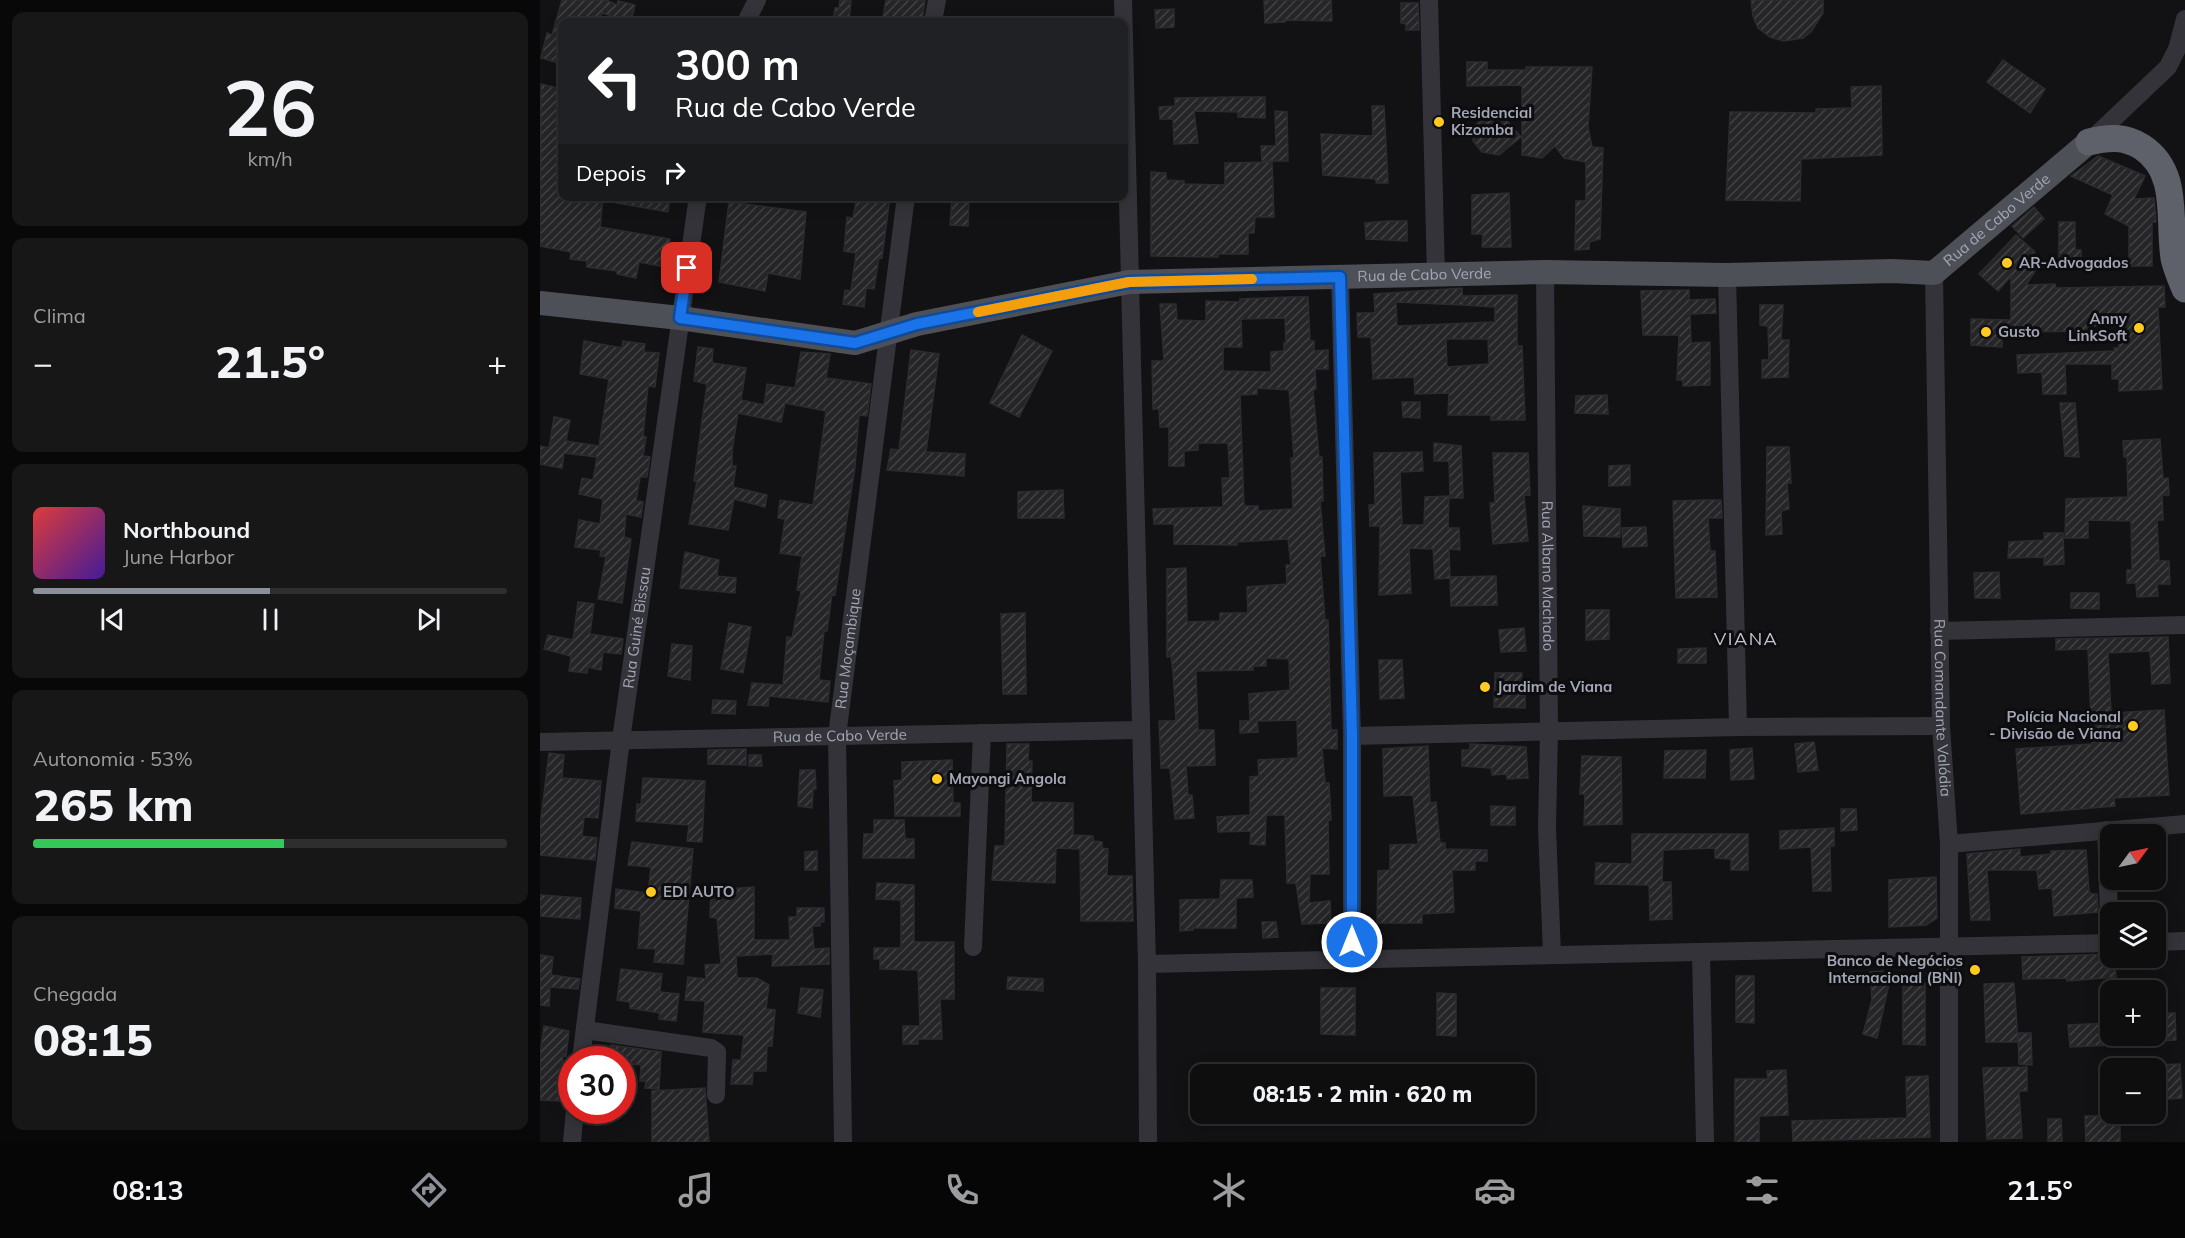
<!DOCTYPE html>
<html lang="pt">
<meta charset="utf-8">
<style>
body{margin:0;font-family:Mulish,sans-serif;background:#171718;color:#f1f3f6;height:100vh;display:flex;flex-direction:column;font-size:22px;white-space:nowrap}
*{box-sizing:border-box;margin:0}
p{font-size:20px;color:#9b9c9e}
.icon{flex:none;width:33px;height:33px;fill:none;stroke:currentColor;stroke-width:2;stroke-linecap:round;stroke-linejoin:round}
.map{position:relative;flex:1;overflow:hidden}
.details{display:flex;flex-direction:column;gap:12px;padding:12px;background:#080808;width:540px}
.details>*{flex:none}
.guide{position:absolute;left:18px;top:18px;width:570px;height:183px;border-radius:12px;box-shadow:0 3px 15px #0003,0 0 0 2px #2e2e2f;background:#202124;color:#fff;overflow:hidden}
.needle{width:39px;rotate:57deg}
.tools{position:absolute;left:1560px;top:824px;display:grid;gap:12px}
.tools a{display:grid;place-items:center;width:66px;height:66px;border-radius:12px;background:#0e0e0f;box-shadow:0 3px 15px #0003,0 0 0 2px #2e2e2f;font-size:30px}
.speed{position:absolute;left:18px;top:1046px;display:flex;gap:12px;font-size:30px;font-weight:700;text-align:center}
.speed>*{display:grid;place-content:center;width:78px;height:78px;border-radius:50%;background:#0e0e0f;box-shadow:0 3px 15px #0003,0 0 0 2px #2e2e2f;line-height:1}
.speed .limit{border:9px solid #d22;background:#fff;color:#111}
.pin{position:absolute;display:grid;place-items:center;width:51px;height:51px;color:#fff;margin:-26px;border-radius:12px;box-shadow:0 3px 9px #0006}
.me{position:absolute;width:66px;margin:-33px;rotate:0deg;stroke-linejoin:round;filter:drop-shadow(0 0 4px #0008)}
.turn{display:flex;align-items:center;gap:21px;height:126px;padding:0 18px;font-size:27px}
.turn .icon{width:78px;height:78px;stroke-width:2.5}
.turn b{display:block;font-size:42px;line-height:51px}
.then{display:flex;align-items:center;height:57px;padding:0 18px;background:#0003;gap:12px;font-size:22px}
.big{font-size:45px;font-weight:800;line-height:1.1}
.details .widget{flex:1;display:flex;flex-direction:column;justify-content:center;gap:9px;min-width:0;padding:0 21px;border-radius:12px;background:#171718}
.details .dial{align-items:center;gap:0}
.dial b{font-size:78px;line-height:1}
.song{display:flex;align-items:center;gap:18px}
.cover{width:72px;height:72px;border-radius:9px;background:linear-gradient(135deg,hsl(0 70% 55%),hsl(260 70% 35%))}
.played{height:6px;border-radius:3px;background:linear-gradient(90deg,#8c9099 50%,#2e2e2f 50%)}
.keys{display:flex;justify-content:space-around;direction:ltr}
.heat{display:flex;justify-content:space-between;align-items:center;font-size:33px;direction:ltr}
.charge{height:9px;border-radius:4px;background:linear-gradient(90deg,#34c759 53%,#2e2e2f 0)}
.trip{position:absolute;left:650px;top:1064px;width:345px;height:60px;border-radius:12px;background:#0e0e0f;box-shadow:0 3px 15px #0003,0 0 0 2px #2e2e2f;font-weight:800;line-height:60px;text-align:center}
.menu{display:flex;height:96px;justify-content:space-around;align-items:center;background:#060606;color:#9b9c9e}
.menu .icon{width:42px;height:42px}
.menu .on{color:#8c9099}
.menu b{font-size:27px;color:#f1f3f6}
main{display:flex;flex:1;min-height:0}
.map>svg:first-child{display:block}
</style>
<main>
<section class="details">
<div class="widget dial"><b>26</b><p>km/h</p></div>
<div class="widget"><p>Clima</p>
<div class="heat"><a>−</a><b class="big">21.5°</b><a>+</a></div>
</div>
<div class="widget">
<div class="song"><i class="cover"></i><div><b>Northbound</b><p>June Harbor</p></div></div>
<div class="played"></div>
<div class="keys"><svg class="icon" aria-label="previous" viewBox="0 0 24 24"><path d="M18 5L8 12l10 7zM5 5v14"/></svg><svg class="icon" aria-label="pause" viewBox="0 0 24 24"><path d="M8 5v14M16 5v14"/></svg><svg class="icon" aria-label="next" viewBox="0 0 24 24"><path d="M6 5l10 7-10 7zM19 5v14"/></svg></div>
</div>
<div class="widget"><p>Autonomia · 53%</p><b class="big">265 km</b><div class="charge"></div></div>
<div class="widget"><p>Chegada</p><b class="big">08:15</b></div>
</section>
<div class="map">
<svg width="1645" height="1142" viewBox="0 0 1645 1142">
<defs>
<pattern id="building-hatch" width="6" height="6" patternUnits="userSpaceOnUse" patternTransform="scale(1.5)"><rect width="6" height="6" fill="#252528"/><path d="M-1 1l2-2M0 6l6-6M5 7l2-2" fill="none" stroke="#424245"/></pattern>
</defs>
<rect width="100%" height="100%" fill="#121214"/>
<path fill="url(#building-hatch)" stroke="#2c2c30" stroke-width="1.5" fill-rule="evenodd" d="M22 0H66L77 5 78 1 95 5 91 22 62 13 59 22H22V64L1 58 7 33 12 35Z
M300 0H311L309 22H293L295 8H299Z
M346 0H385L382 22H342Z
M724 0H791L792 21 745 20V22L725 23Z
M1211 0H1283V13L1271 32 1263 38 1244 41 1230 37 1218 28 1213 16Z
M861 3H878L879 30H866V24L861 23Z
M634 9V27L616 28 615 10Z
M1463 60 1505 89 1490 113 1447 82Z
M927 62H947V70H986V67H1052L1048 127 1052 147 1063 148 1060 239 1049 242V249L1035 250 1036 201H1046V162L1024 158 1015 146 1002 158 982 155V85L927 86Z
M1 84 22 89 20 151 22 152V196H63L60 227 130 239 126 267 99 262 96 278 77 274V271L47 267V261L30 259 31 252 0 246Z
M1341 86 1342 155 1261 159 1260 201 1186 200 1190 112 1276 113V109L1312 108 1311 87Z
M698 97H725V118L698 117V112L654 111 658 143 634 144 633 119H620L619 107 635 106V98Z
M832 106H844L848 183H836V179L783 175 781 134 833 136Z
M735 111 747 112 748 161H722L721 146H736Z
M947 116H963L981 137 959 155 942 152 933 141 934 126Z
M1558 156 1605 176 1594 199 1614 198 1616 222H1612V266H1589V226L1565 214 1573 195 1531 176Z
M732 162 734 217H715L714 233H708V254H678V257L611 256V172L626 173V180L644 181V184L685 185V163Z
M969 193 971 247H942L943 234H932V195Z
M77 196H130L128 212 76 203Z
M317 196H350L342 258 339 257 334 289 326 288 324 307 303 304 305 290 311 291 316 253 304 251 307 217 313 218Z
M412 197 429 199 428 226 410 225Z
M189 202 266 212 260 279 228 273 225 291 179 282Z
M1494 207 1504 219 1483 238 1472 226Z
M849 221H867V241L826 239 825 223Z
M1519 222H1535V250H1541V266L1519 264Z
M1476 235 1495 252 1488 258 1499 265 1486 285 1515 284 1516 288 1624 286 1625 307H1618L1622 389 1579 391V379H1572V364H1525L1526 394H1503L1502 372 1478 373 1477 355 1575 351 1574 348H1579V326H1551V331L1462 332V347L1431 345V319L1471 320V276L1458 291 1439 274Z
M922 288 923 305 856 302 857 326 955 322V307L923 305 924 296 977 295V346H982L985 420H951V415H908L909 393 875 394 874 377 833 379 831 337H818L817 313H835L834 294ZM906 339H948L949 364 907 367Z
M1149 290V300L1175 299 1176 313 1150 314 1151 343 1170 342V385L1143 386V380H1137L1139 335H1103L1101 291Z
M750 297H768L770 341H774V351L788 350V369H775L776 389 773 390 779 457H782L783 501H780L785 556H780L785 620H788L791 730H797V749L782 748 785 783H789L791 820H788L789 874H770L769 903 790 901 791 923 762 924 756 883H747L745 815H726L725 845 710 844 711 831 678 832 677 817 710 815V777L719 776 718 760 758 758 757 720 717 721 718 732 700 733V721H710L709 694 750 690 749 659 726 658V666H713V670L656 671 658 730H674L675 765 646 766 648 795H652L654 818 635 819 630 768H621L619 721H636L633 672 631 656 627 657V569L646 568 647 622 680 621V613H708L707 587 747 584 746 565H751L748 539 697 542V545L634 544V524H614L613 509 683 507 682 478H690L688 443H658V450L644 451V466H629V427H620L619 409H613L612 361H624L620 304H636L637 320 666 321V301L700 302V299ZM745 318 746 343H744V351L731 352V372L683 371V347H702L701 319ZM717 388 749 390 754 458H751L753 509 718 511V506H704L700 395 717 394Z
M1220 305H1243L1241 340H1249L1248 377 1222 378V360H1229L1228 326 1220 325Z
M482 335 512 351 479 417 450 403Z
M44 341 82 348 83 341 105 344 104 352 119 353 115 387 108 386 103 436 106 437 103 456 110 457 107 477H100L96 501 103 502 101 517 86 514 84 537 91 539 82 603 58 599 66 557 60 556 61 550 35 547 39 520 60 524 63 499 39 494 42 478 53 480 57 457 24 453 22 468 0 464V446L9 448 14 417 30 420 26 441 59 446 69 379 40 374Z
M158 347 173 349 172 363 206 368 201 400 224 405 227 384 255 388 261 352 290 354 286 378 331 384 327 416 319 415 315 467 295 595 292 594 287 631H284L279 680 290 681 288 702 229 696 228 706 208 705 212 683 243 685 247 637 252 638 261 591 257 590 262 556 240 553 245 519 238 518 240 500 273 505 286 411 245 403 241 422 198 413 192 451V466H196L193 487 227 495 225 507 194 499 188 530 149 524 157 481H154L167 384 154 381Z
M371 350 399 354 386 452 425 454 424 476 347 470 351 449 359 450Z
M1067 395 1068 414 1035 413 1036 396Z
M862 402H880V418L863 417Z
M1520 403H1535L1539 457 1525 456Z
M1620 439 1623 479 1628 478 1629 495H1622L1623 520H1617L1619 561H1629L1630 584H1617L1618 596 1597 597 1596 583H1587V570H1592L1591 521 1548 520V538H1525L1526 499 1588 497 1587 457H1584L1583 441Z
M894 443 921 446 923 498H910L909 461H894Z
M1227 447H1249L1251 483H1247L1249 509 1241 511 1242 534 1226 535Z
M882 452 883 471 860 472 862 525H884L885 497 909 496 908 528H919L920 550 909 549 910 578 895 579 893 549 869 548 871 593 839 595 840 526H830L829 505H835L834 453Z
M953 453H988L990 495H984L988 541 953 544 950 503H955Z
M1090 465V485L1069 486V466Z
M523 490 524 518H478V492Z
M1166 500H1181L1182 518H1168L1170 551H1175L1177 597 1136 598 1133 501Z
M1043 506 1080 509V537L1044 536Z
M1106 527 1107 546 1083 547 1082 528Z
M1504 533H1523L1524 564 1504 565V557L1468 558 1469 542 1504 540Z
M145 552 179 560 177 576 196 578 195 593 140 588Z
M1459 572 1460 598H1435L1434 573Z
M956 576 957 605 911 606 910 577Z
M1531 593H1559V609L1531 608Z
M38 602 54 604 50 634 83 639 81 654 63 652 61 670 48 667 47 673 29 671 31 656 4 649 8 635 33 640Z
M1046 610H1069V639L1046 640Z
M485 613 486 694H463L461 614Z
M189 623 211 627 203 673 181 669Z
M984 628 986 651 961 652 959 630Z
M1628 637 1630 683 1612 684 1610 651 1568 653 1571 713 1624 710 1629 795 1574 798 1575 806 1481 814 1476 749 1552 744 1548 649 1516 650V639Z
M132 644 152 646 150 680 128 676Z
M1166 648V663H1138V649Z
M839 660H862L864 698 840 699Z
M955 673H982L981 695H985V708L954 707Z
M173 700 196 701 195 714 172 713Z
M1274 742 1278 770 1258 772 1255 744Z
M467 744H489L488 761H492L491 802 533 803V835L553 836V841L562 842V848L568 849 567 876H592L593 921H541L540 849 516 848 515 883 452 880 455 846H465Z
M930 744 986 747 988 778 967 779V774L952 775 951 768 922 766V750H930Z
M888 746 890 803 896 802 900 843H905V849L947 850V861H935V870H912L914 912 882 914V923H837L838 871 850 870V845L878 844 873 795 844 796 843 749Z
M1212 748 1214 779 1191 780 1190 750Z
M206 749V765L168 764V750Z
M1166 750 1165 778H1124L1125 751Z
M9 753 24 755 22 778 61 781 58 818 44 817 42 836 57 838 55 860 0 855V827Z
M209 755H221L222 766H209Z
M1042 756 1081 757 1082 824 1044 825 1045 794H1040Z
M412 760 413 803H420V816H355L354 781 362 780V762Z
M260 770H275L276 789H273L272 808 258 806Z
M103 778 165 781 162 842 147 841 149 825 96 821 97 804 101 805Z
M951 806 975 807V825H951Z
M1301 809H1316L1317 830 1301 831Z
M334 820H364L365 839H374V858H323L324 834H334Z
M1294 828V846H1290L1291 891H1273L1271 847 1240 849V831Z
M1092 834H1208V870H1191V859L1175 858V848L1123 850 1122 882H1131L1132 919 1110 920 1109 885 1055 884 1056 863 1092 864Z
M92 842 153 849 143 964 114 962 116 949 98 948 101 911 75 908 76 889 108 893 111 867 88 865Z
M1480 849V857L1511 854V851L1546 850 1549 891 1551 894H1557L1558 912 1514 916 1512 888 1499 889 1497 870H1447L1450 920H1431L1427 854Z
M277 851V870H265V852Z
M1396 877 1397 918 1386 925 1349 927V880Z
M681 880H712L713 897 696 898V928H653V930L640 931V900L680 899Z
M337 883 374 885V942H414V999H400L402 1039H378V1044H363V1026H380L378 970 340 969V959H334V948H361V900L336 899Z
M214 887V940H250L249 917H257V908H284V922H280V926H272L274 949 289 948V964L232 966 233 954 196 956 197 978H217L229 985 226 1009 235 1010 232 1046H227L226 1071H213L212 1084H191L193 1060H201L204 1035 163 1032 165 1001 145 1000 148 977 166 979 165 965 181 964 177 918 170 917 171 890Z
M0 895 41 898 40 919 0 916Z
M722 922H736L738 937 723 938Z
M1570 954V957H1574L1576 977 1527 981V978L1483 979 1482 957Z
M0 955 13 957 11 975 40 979 38 989 10 987 9 1006 0 1005Z
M81 969 122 974 120 992 139 994 136 1021 119 1019 120 1013 90 1008V1002L77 1000Z
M1343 971V984H1349L1337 1038 1323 1034 1332 1000 1330 972Z
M1196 976H1214V1023L1196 1022Z
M468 977 503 979V991L467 989Z
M1363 983H1385V1045L1363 1044Z
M1474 983 1478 1042H1446L1444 984Z
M261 988 283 990 280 1017 258 1013Z
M781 988H815V1035L781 1034Z
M897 993 916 994V1036L897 1035Z
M1616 1013H1635L1636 1040 1616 1041Z
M1570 1023V1045L1530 1047 1528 1025Z
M4 1026 29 1031 26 1056 23 1055 21 1101 0 1100V1055Z
M1478 1033H1491L1492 1065 1479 1064Z
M71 1045 121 1052 119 1089 105 1088 106 1081H100L101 1065 82 1063V1059H69Z
M1640 1064 1642 1098 1616 1100V1065Z
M1487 1067V1091H1479L1482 1138 1447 1139 1443 1068Z
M1246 1070 1248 1115 1219 1116V1142H1195V1079H1228L1227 1071Z
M1388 1076 1390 1137 1253 1141 1252 1121 1367 1118 1366 1077Z
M165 1088 169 1142H112V1091Z
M1545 1116H1580V1142H1546Z
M1508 1119H1521L1522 1142H1508Z"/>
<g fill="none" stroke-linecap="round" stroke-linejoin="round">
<g stroke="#333339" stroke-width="18">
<path d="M583 0 607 964 608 1142"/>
<path d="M889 0 896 275"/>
<path d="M206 22 217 0"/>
<path d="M393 22 397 0"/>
<path d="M1549 142 1628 67 1637 49 1645 19"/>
<path id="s1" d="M1005 272 1009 731 1007 828 1012 954"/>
<path id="s2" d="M1394 273 1401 726 1409 844V1142"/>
<path d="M1187 275 1198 727"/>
<path d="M800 277 812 736V960"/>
<path d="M1399 631 1645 625"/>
<path d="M812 736 1198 727 1401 726"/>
<path id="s3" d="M0 742 599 730"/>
<path d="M1566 830 1570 943"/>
<path d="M1409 844 1645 824"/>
<path d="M1616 942 1645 941"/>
<path d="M433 947 442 733"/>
<path d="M1161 954 1165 1142"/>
<path d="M607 964C928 954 1249 953 1570 943"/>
<path d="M45 1030 171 1048 177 1052 176 1095"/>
<path id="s4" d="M41 1059 81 740 158 196"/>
<path d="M32 1142 35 1110"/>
<path id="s5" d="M303 1142 297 736 366 196"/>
</g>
<path stroke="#4e5058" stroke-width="24" id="s6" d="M0 303 140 318 315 343 377 324 589 282 1005 272 1187 275 1352 271 1394 273 1549 142"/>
<path stroke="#5e606a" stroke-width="27" d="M1549 142C1568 137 1585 136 1602 147 1640 172 1628 219 1634 258 1636 268 1641 279 1645 289"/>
</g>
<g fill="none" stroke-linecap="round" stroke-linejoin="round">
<g stroke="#114b97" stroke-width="15">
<path id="route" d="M147 268 140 318 315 343 377 324 589 282 800 277 812 736V942"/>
</g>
<use href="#route" stroke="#1a73e8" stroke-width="10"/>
<path stroke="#f59e0b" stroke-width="10" d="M438 312 589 282 712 279"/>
</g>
<g fill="#ffcb1f" stroke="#0d0d0f" stroke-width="2">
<circle cx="899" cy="122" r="6"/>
<circle cx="1467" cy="263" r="6"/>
<circle cx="1599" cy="328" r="6"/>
<circle cx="1446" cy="332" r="6"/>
<circle cx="945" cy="687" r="6"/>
<circle cx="1593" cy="726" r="6"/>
<circle cx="397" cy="779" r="6"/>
<circle cx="111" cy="892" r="6"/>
<circle cx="1435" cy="970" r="6"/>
</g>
<g text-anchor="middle" stroke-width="6" stroke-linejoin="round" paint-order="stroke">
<g font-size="15" font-weight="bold" fill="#a2a6b5" stroke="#0d0d0f" text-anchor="start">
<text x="911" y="118">Residencial<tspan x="911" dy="17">Kizomba</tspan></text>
<text x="1479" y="268">AR-Advogados</text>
<text x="1587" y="324" text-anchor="end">Anny<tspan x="1587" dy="17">LinkSoft</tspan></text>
<text x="1458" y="337">Gusto</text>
<text x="957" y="692">Jardim de Viana</text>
<text x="1581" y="722" text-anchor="end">Polícia Nacional<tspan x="1581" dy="17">- Divisão de Viana</tspan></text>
<text x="409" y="784">Mayongi Angola</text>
<text x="123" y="897">EDI AUTO</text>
<text x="1423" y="966" text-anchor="end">Banco de Negócios<tspan x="1423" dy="17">Internacional (BNI)</tspan></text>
</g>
<g font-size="15" fill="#a2a6b5" stroke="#0d0d0f">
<text dy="5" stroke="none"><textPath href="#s6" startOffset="1486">Rua de Cabo Verde</textPath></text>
<text dy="5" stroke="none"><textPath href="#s6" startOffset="894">Rua de Cabo Verde</textPath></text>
<text dy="5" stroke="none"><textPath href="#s1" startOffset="304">Rua Albano Machado</textPath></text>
<text dy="5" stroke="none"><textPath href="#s4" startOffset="435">Rua Guiné Bissau</textPath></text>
<text dy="5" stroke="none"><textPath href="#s5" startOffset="494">Rua Moçambique</textPath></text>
<text dy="5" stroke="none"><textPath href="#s2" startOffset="435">Rua Comandante Valódia</textPath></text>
<text dy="5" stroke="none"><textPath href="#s3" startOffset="300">Rua de Cabo Verde</textPath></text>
</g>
<g font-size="18" letter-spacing="1.5" fill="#c3c6d1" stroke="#0d0d0f">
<text x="1206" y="645">VIANA</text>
</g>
</g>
</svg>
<div class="tools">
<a><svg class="needle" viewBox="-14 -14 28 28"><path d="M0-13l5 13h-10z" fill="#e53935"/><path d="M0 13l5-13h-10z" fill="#9b9c9e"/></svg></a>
<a><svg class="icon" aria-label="layers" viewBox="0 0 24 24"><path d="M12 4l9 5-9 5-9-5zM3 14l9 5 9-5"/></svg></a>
<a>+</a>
<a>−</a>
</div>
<div class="speed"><div class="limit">30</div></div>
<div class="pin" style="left:147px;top:268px;background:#d93025"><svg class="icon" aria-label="arrive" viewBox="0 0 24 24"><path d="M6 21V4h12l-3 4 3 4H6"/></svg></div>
<svg class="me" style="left:812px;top:942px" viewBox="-20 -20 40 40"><circle r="17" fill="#1a73e8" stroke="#fff" stroke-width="3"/><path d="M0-11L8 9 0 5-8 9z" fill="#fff"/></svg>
<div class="trip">08:15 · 2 min · 620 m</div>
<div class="guide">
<div class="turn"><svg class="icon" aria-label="left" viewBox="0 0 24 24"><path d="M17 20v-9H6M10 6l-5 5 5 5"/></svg><div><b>300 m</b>Rua de Cabo Verde</div></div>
<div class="then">Depois<svg class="icon" aria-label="right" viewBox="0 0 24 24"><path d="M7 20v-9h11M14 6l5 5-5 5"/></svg></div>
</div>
</div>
</main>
<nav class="menu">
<b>08:13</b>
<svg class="icon on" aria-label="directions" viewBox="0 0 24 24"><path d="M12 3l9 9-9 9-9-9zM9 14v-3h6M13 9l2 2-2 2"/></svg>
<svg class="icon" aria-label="music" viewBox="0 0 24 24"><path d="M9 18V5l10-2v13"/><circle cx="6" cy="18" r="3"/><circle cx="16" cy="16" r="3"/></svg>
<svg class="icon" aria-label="phone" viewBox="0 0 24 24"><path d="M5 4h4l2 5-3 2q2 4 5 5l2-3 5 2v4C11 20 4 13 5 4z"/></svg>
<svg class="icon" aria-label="climate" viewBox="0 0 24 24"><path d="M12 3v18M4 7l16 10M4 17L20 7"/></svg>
<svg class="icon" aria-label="car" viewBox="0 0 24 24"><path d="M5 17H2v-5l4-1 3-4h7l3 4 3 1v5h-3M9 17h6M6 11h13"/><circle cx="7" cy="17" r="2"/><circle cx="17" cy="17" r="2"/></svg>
<svg class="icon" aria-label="filters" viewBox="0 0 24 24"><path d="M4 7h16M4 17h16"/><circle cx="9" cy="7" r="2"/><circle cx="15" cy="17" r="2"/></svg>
<b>21.5°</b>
</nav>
